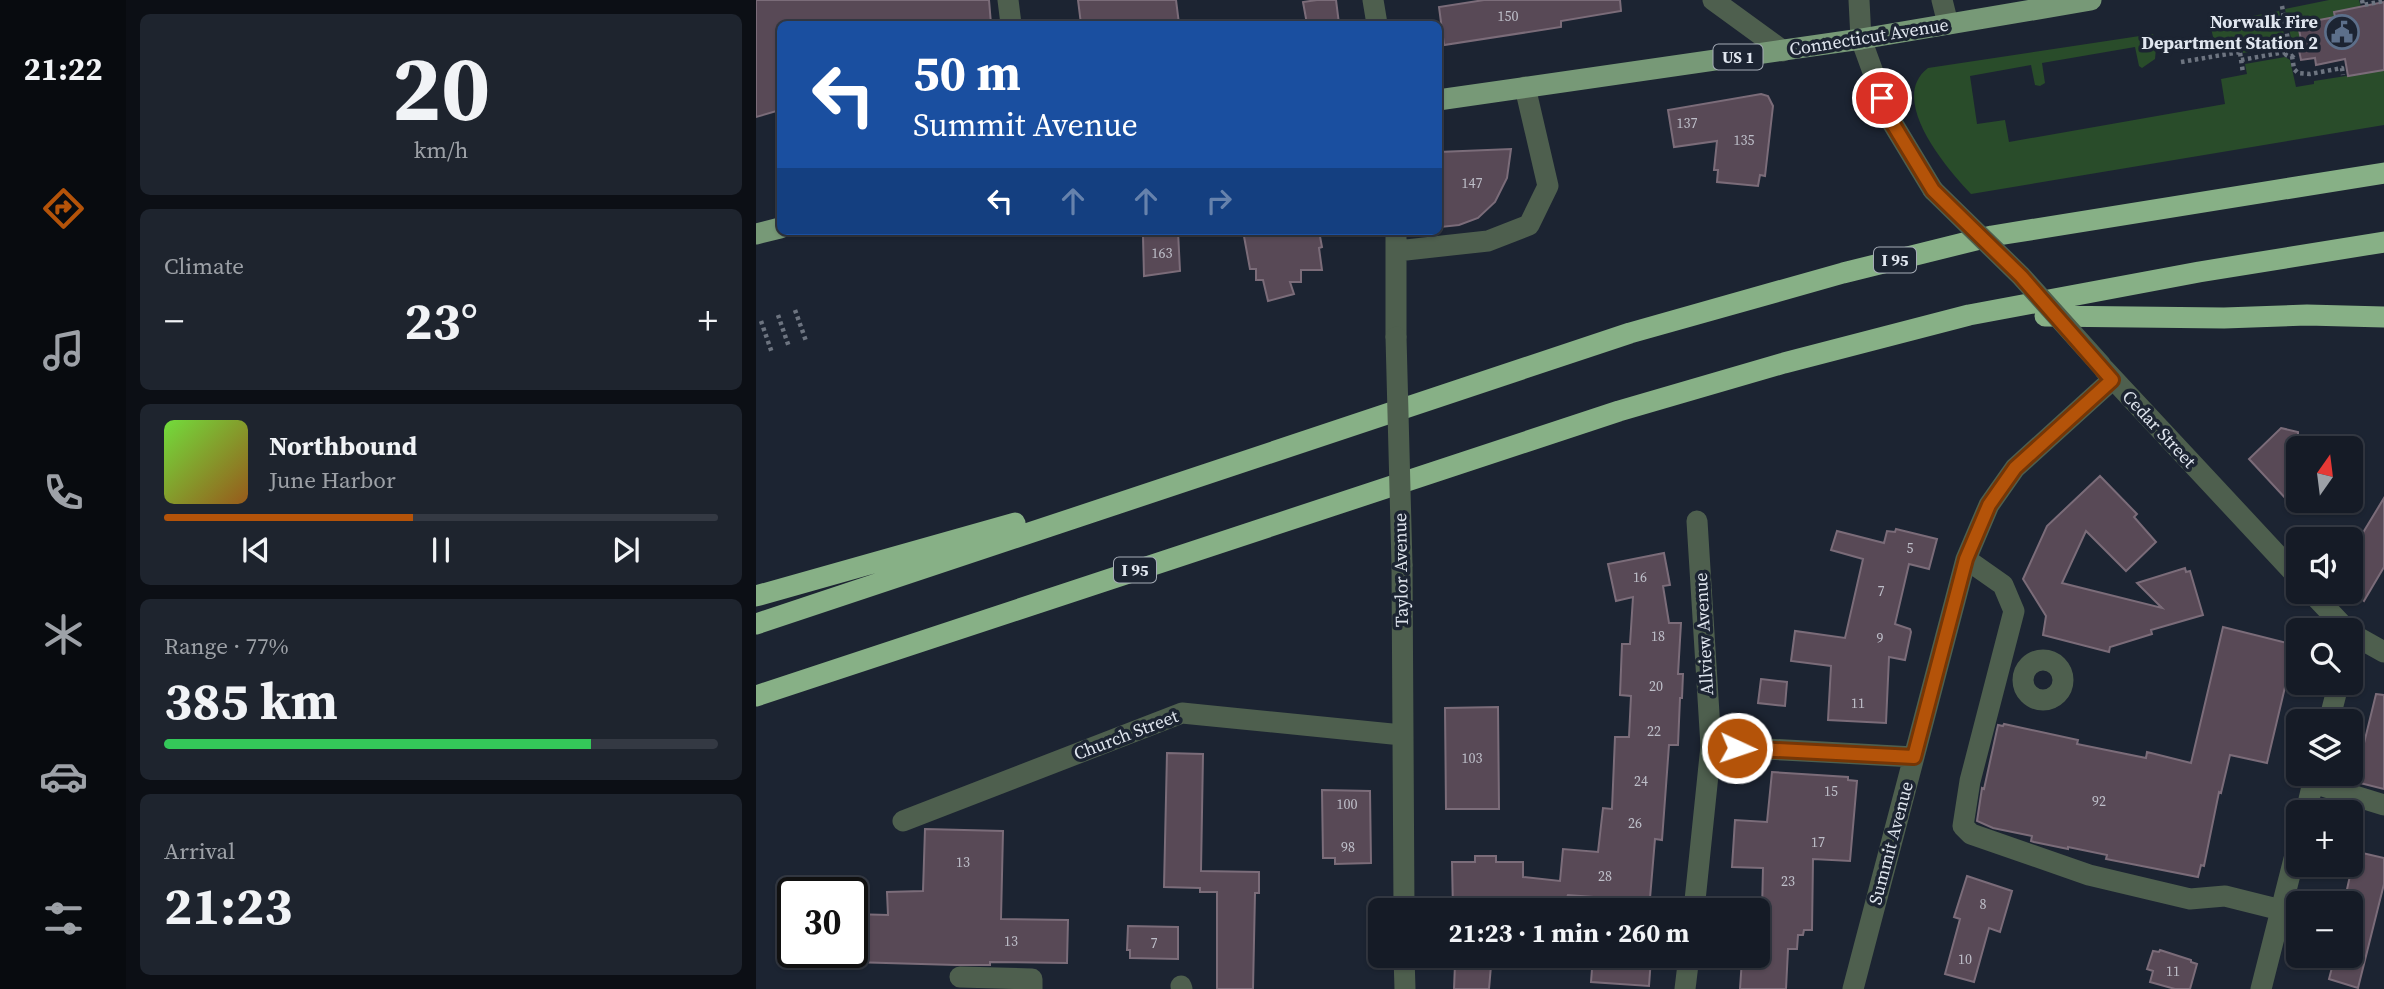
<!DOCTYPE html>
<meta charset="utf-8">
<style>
body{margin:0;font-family:"Source Serif 4",serif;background:#1e242e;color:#f1f3f6;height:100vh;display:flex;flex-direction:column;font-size:26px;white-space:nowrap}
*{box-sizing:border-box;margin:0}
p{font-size:23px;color:#9da1a7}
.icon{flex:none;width:38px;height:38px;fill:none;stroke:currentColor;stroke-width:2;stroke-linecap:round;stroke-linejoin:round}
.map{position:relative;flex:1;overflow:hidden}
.panel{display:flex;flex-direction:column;gap:14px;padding:14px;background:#0c0f15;width:630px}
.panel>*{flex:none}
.guide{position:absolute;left:21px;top:21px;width:665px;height:214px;border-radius:10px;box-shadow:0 2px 5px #0004,0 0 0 2px #343943;background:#1a4fa0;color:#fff;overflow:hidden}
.needle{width:46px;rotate:14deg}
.tools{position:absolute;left:1530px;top:436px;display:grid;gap:14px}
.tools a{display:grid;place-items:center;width:77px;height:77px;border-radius:10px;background:#151b26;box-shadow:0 2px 5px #0004,0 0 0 2px #343943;font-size:35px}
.speed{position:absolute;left:21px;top:877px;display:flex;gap:14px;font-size:35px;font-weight:700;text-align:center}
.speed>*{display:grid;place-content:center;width:91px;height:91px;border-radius:50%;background:#151b26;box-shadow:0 2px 5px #0004,0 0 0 2px #343943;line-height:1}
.speed .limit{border:4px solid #111;border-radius:10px;background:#fff;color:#111}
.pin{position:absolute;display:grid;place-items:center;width:60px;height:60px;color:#fff;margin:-30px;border:4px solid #fff;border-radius:50%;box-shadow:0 2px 7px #0007}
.me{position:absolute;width:77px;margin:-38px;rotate:93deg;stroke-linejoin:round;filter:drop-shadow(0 0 5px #0008)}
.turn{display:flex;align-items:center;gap:24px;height:147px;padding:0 21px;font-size:32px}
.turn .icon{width:91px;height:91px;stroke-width:2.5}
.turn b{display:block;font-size:49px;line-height:60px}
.lanes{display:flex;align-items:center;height:66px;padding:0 21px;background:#0003;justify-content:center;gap:35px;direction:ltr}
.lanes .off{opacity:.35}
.big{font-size:52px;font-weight:700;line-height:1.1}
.panel .card{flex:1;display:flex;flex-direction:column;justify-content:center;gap:10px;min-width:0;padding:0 24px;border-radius:10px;background:#1e242e}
.panel .dial{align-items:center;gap:0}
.dial b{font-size:91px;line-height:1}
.song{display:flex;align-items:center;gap:21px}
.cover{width:84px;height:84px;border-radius:10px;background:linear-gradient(135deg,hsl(100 70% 55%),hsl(30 70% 35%))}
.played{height:7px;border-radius:4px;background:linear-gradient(90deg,#b45309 45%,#343943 45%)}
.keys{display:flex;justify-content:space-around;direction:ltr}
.heat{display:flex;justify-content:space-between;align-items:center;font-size:38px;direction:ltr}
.charge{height:10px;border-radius:5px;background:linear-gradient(90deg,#34c759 77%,#343943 0)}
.trip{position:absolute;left:612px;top:898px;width:402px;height:70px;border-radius:10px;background:#151b26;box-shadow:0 2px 5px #0004,0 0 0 2px #343943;font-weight:700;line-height:70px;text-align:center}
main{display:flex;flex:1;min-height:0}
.tabs{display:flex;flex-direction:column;width:126px;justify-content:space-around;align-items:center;background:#080b0f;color:#9da1a7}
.tabs .icon{width:49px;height:49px}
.tabs .current{color:#b45309}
.tabs b{font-size:32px;color:#f1f3f6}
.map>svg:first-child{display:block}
</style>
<main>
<nav class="tabs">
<b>21:22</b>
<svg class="icon current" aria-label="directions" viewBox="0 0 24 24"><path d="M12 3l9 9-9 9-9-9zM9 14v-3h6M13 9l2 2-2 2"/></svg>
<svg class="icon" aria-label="music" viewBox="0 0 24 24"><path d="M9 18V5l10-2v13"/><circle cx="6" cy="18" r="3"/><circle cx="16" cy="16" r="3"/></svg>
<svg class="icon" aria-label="phone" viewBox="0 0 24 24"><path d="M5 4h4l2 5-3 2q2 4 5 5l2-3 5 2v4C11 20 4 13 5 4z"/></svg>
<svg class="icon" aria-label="climate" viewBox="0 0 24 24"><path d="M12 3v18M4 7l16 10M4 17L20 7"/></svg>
<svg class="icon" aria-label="car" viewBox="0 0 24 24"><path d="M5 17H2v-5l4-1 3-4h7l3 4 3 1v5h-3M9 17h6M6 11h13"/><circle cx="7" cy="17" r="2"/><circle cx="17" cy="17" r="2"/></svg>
<svg class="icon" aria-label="filters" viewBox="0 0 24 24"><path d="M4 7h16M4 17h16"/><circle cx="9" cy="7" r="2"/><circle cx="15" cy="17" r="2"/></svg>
</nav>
<section class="panel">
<div class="card dial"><b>20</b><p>km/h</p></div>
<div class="card"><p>Climate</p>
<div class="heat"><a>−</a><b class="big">23°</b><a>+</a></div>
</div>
<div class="card">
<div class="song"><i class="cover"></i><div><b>Northbound</b><p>June Harbor</p></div></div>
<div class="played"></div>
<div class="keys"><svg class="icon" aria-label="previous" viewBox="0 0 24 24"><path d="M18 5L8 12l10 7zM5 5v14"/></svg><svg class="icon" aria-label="pause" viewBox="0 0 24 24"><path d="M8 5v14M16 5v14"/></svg><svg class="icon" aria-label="next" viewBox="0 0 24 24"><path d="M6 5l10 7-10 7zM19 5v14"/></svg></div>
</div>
<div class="card"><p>Range · 77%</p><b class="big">385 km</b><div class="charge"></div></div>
<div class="card"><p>Arrival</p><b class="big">21:23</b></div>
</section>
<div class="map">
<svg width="1628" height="989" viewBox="0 0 1628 989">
<rect width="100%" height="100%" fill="#1c2432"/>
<path fill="#294c2a" d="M1573 0H1603L1605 7 1578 12 1579 17 1542 24 1545 40 1542 41V44L1536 43 1529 9Z
M1523 11 1530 44 1527 46 1487 53 1484 38 1460 42 1458 41 1454 24Z
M1397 34 1400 48 1399 59 1386 68 1383 66 1379 47 1286 63 1289 83 1284 86 1279 85 1275 65 1214 76 1221 124 1249 120 1253 142 1469 104 1465 79 1491 74 1489 64 1529 57 1534 60 1540 87 1558 84V81L1628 70V125L1215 194C1191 169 1131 99 1172 68Z"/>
<path fill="#584956" stroke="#7b6c79" stroke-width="2" d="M0 0H233L235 24H24V110L0 117Z
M322 0H420L423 24H325Z
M561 0H580L583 24H551L547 2Z
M728 0H864L865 11 805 21V27L688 45 683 7Z
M1628 2V70L1592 76 1589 59 1560 65 1559 58 1545 60 1541 41 1545 40 1542 24 1579 17 1578 12Z
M1005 94 1012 96 1017 106 1009 176 1004 175 1002 186 961 182 962 170H958L961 141 918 147 912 110Z
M755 149 751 178 739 202 722 218 703 225 685 227 683 152Z
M415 231H422L424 271 388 276 387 236Z
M487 231H563L566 247 563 248 566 270H545V282H534L538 294 512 301 507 280H500V269H494Z
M1525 428 1542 432V491L1532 501 1493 459Z
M1344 476 1381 514 1378 517 1400 542 1370 571 1330 531 1306 583 1406 608 1381 583 1429 568 1430 572 1434 571 1447 615 1395 630 1396 634 1354 647 1353 652 1287 635 1290 616 1267 579 1291 526Z
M1628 498V567L1608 601 1594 588V554Z
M1140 529 1181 539 1173 569 1153 564 1139 624 1154 629 1155 632 1149 660 1133 657 1130 723 1072 720 1075 666 1035 661 1039 631 1089 638 1107 559 1075 550 1081 531 1128 543 1131 531 1139 532Z
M908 553 914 585 907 586 913 623H925L922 674H927L926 698H924L922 745H913L906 840 899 839 893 910H849L850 898 812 895 805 910H697L696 862H719V856H740V862H767V877L804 881 807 849 842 852 847 808 856 809 859 737H873L875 696 864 695 866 644H874L877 597 860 601 852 564Z
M1467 627 1539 645 1511 763 1474 755 1465 793 1463 792 1448 866 1445 865 1442 877 1350 859 1351 855 1312 847V849L1278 842 1275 841 1276 836 1237 828 1221 821 1226 788 1228 789 1242 725 1247 726 1248 724 1322 740 1321 744 1390 758 1391 752 1435 763Z
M1005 679 1031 682 1029 706 1002 703Z
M1620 694 1628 695V789L1604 783 1606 773 1601 772Z
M742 707 743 809H690L689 708Z
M411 753 447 754 445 871 503 872V893H499L497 989H461V892H444V888L408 887Z
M1016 772 1092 777V780L1101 781 1094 861 1057 859 1056 930H1048L1047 935H1042L1041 949H1032L1030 989H984L986 959 1003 960V911H1006L1007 868 976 867 979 820 1011 822Z
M566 790 614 791 615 863 579 864V858H567Z
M169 829 247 831 245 919 312 920 311 963 234 962V965H200L96 962V914L132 915 131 892 167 891Z
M1602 852 1628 858V884L1602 988 1573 979 1579 956H1594V903H1588L1597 862 1600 863Z
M1211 876 1256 891 1244 932 1233 928 1218 982 1189 974 1204 919 1198 917Z
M372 926 422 927V959L374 958V950H371Z
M1404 950 1435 960V962L1441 964 1434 989H1419L1394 982 1397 971 1391 969 1397 951 1403 952Z
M837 956 895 958 893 986 835 982Z
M699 964 735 966 733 989H698Z"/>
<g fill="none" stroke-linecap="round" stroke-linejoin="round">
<path stroke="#6d7480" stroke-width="4.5" stroke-dasharray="3.5 3.5" stroke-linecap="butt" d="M1606 0 1607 5 1628 1
M1526 6 1533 46
M1482 39 1487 73
M1528.5 51a5.5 5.5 0 1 1 11 0a5.5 5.5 0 1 1-11 0Z
M1536 56 1538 69 1542 73 1554 74 1586 68 1587 75
M1485 60 1529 52
M1425 62 1484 52
M39 310 50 341
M22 315 33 347
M5 321 16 353"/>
<path stroke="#4e5f4e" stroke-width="21" d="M252 0 255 24
M617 0 621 24
M957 0 1027 51
M1103 0 1105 39 1134 119 1177 190
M1186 0 1192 24
M640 231V337
M641 251 732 241 773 225 792 186 769 87
M1348 369 1542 577
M1210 559 1247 585 1258 611 1214 781 1207 826 1215 834 1333 875 1434 899 1469 896 1525 910
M646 565 648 910
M1555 592 1591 630
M1594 633 1628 652
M1267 680a20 20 0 1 1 40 0a20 20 0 1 1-40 0Z
M1573 721 1583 682
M955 746 1158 757
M1557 783 1628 805
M1550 812 1559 774
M147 821 426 713 646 735
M938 910 955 746 941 521
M648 956 649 989
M204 977 276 979V989
M425 986 426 989
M929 989 933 956
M1097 989 1210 559 1233 505 1259 468 1356 380
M1505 989 1542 843"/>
<path stroke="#797" stroke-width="21" d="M682 100 1105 39 1335 0
M0 234 24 228"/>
<path stroke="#87b086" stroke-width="21" d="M1289 316 1468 318 1551 315 1628 317
M0 596 259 523
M0 624 874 333 1087 273 1236 236 1628 173
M0 696 863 411 1028 363 1213 315 1443 272 1628 242"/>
<path stroke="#4e5f4e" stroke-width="21" d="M1177 190 1265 276 1345 365
M640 337 646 565"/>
</g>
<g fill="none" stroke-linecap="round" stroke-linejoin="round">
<g stroke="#753606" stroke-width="18">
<path id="route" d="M981 748 1158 757 1210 559 1233 505 1259 468 1356 380 1265 276 1177 190 1134 119 1126 98"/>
</g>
<use href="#route" stroke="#b45309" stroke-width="12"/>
</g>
<defs>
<g id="civic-ring" transform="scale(1.75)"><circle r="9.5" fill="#1c2432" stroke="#5c6f8a" stroke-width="1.5"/><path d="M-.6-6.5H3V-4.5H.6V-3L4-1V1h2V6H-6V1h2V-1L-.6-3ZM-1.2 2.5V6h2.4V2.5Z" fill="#5c6f8a"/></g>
</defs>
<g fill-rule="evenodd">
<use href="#civic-ring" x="1586" y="32"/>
</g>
<g text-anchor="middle" stroke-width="7" stroke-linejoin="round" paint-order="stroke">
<g font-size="14" fill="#bebfc9">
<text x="752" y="21">150</text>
<text x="931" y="128">137</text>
<text x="988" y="145">135</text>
<text x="716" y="188">147</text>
<text x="406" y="258">163</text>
<text x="1154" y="553">5</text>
<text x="884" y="582">16</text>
<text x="1125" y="596">7</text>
<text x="902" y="641">18</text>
<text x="1124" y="643">9</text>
<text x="900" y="691">20</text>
<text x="1102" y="708">11</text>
<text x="898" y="736">22</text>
<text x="716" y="763">103</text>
<text x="885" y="786">24</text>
<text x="1075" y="796">15</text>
<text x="1343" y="806">92</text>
<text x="591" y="809">100</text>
<text x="879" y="828">26</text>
<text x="1062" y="847">17</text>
<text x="592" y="852">98</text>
<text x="207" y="867">13</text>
<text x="849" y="881">28</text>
<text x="1032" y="886">23</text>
<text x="1227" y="909">8</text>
<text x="255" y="946">13</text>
<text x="398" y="948">7</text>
<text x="1209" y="964">10</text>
<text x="1417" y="976">11</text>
</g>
<g fill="#1c2432" stroke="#a5acb6" stroke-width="2">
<rect x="957.5" y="44.5" width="49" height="25" rx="5"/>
<rect x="1118" y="247.5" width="42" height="25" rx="5"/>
<rect x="358" y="557.5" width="42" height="25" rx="5"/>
</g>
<g font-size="16" font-weight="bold" fill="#e0e6ef">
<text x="982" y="63">US 1</text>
<text x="1139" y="266">I 95</text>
<text x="379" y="576">I 95</text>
</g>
<g font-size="18" font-weight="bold" fill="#e0e6ef" stroke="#1c2432" text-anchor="end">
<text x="1562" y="28">Norwalk Fire<tspan x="1562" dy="21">Department Station 2</tspan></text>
</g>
<g font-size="18" fill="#e0e6ef" stroke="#1c2432">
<text transform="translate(1113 37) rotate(-9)" y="6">Connecticut Avenue</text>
<text transform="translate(1403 429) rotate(47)" y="6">Cedar Street</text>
<text transform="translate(645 570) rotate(-91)" y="6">Taylor Avenue</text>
<text transform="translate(948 634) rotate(-93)" y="6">Allview Avenue</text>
<text transform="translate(370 735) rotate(-21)" y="6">Church Street</text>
<text transform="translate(1135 843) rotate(-75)" y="6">Summit Avenue</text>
</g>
</g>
</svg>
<div class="tools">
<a><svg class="needle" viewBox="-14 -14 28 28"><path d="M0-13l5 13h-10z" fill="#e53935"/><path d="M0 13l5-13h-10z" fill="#9da1a7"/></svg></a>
<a><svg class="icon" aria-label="sound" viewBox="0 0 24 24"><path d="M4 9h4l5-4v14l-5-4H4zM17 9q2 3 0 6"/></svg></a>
<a><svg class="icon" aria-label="search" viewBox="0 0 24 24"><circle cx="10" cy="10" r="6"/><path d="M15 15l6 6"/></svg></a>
<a><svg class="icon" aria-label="layers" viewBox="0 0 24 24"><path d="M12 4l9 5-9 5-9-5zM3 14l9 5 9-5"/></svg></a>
<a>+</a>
<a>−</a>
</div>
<div class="speed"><div class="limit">30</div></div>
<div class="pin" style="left:1126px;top:98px;background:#d93025"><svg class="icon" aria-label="arrive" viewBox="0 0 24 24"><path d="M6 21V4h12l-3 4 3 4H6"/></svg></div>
<svg class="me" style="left:981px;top:748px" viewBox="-20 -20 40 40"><circle r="17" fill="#b45309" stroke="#fff" stroke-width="3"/><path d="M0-11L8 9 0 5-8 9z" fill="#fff"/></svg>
<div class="trip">21:23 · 1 min · 260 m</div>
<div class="guide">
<div class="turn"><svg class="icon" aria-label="left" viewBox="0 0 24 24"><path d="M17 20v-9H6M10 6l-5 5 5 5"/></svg><div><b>50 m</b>Summit Avenue</div></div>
<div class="lanes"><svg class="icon" aria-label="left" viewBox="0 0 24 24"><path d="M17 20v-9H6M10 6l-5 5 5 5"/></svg><svg class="icon off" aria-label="ahead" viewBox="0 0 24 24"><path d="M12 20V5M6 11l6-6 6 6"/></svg><svg class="icon off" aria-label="ahead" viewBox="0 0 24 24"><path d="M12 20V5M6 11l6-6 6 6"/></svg><svg class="icon off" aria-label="right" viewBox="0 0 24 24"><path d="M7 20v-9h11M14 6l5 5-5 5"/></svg></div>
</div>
</div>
</main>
